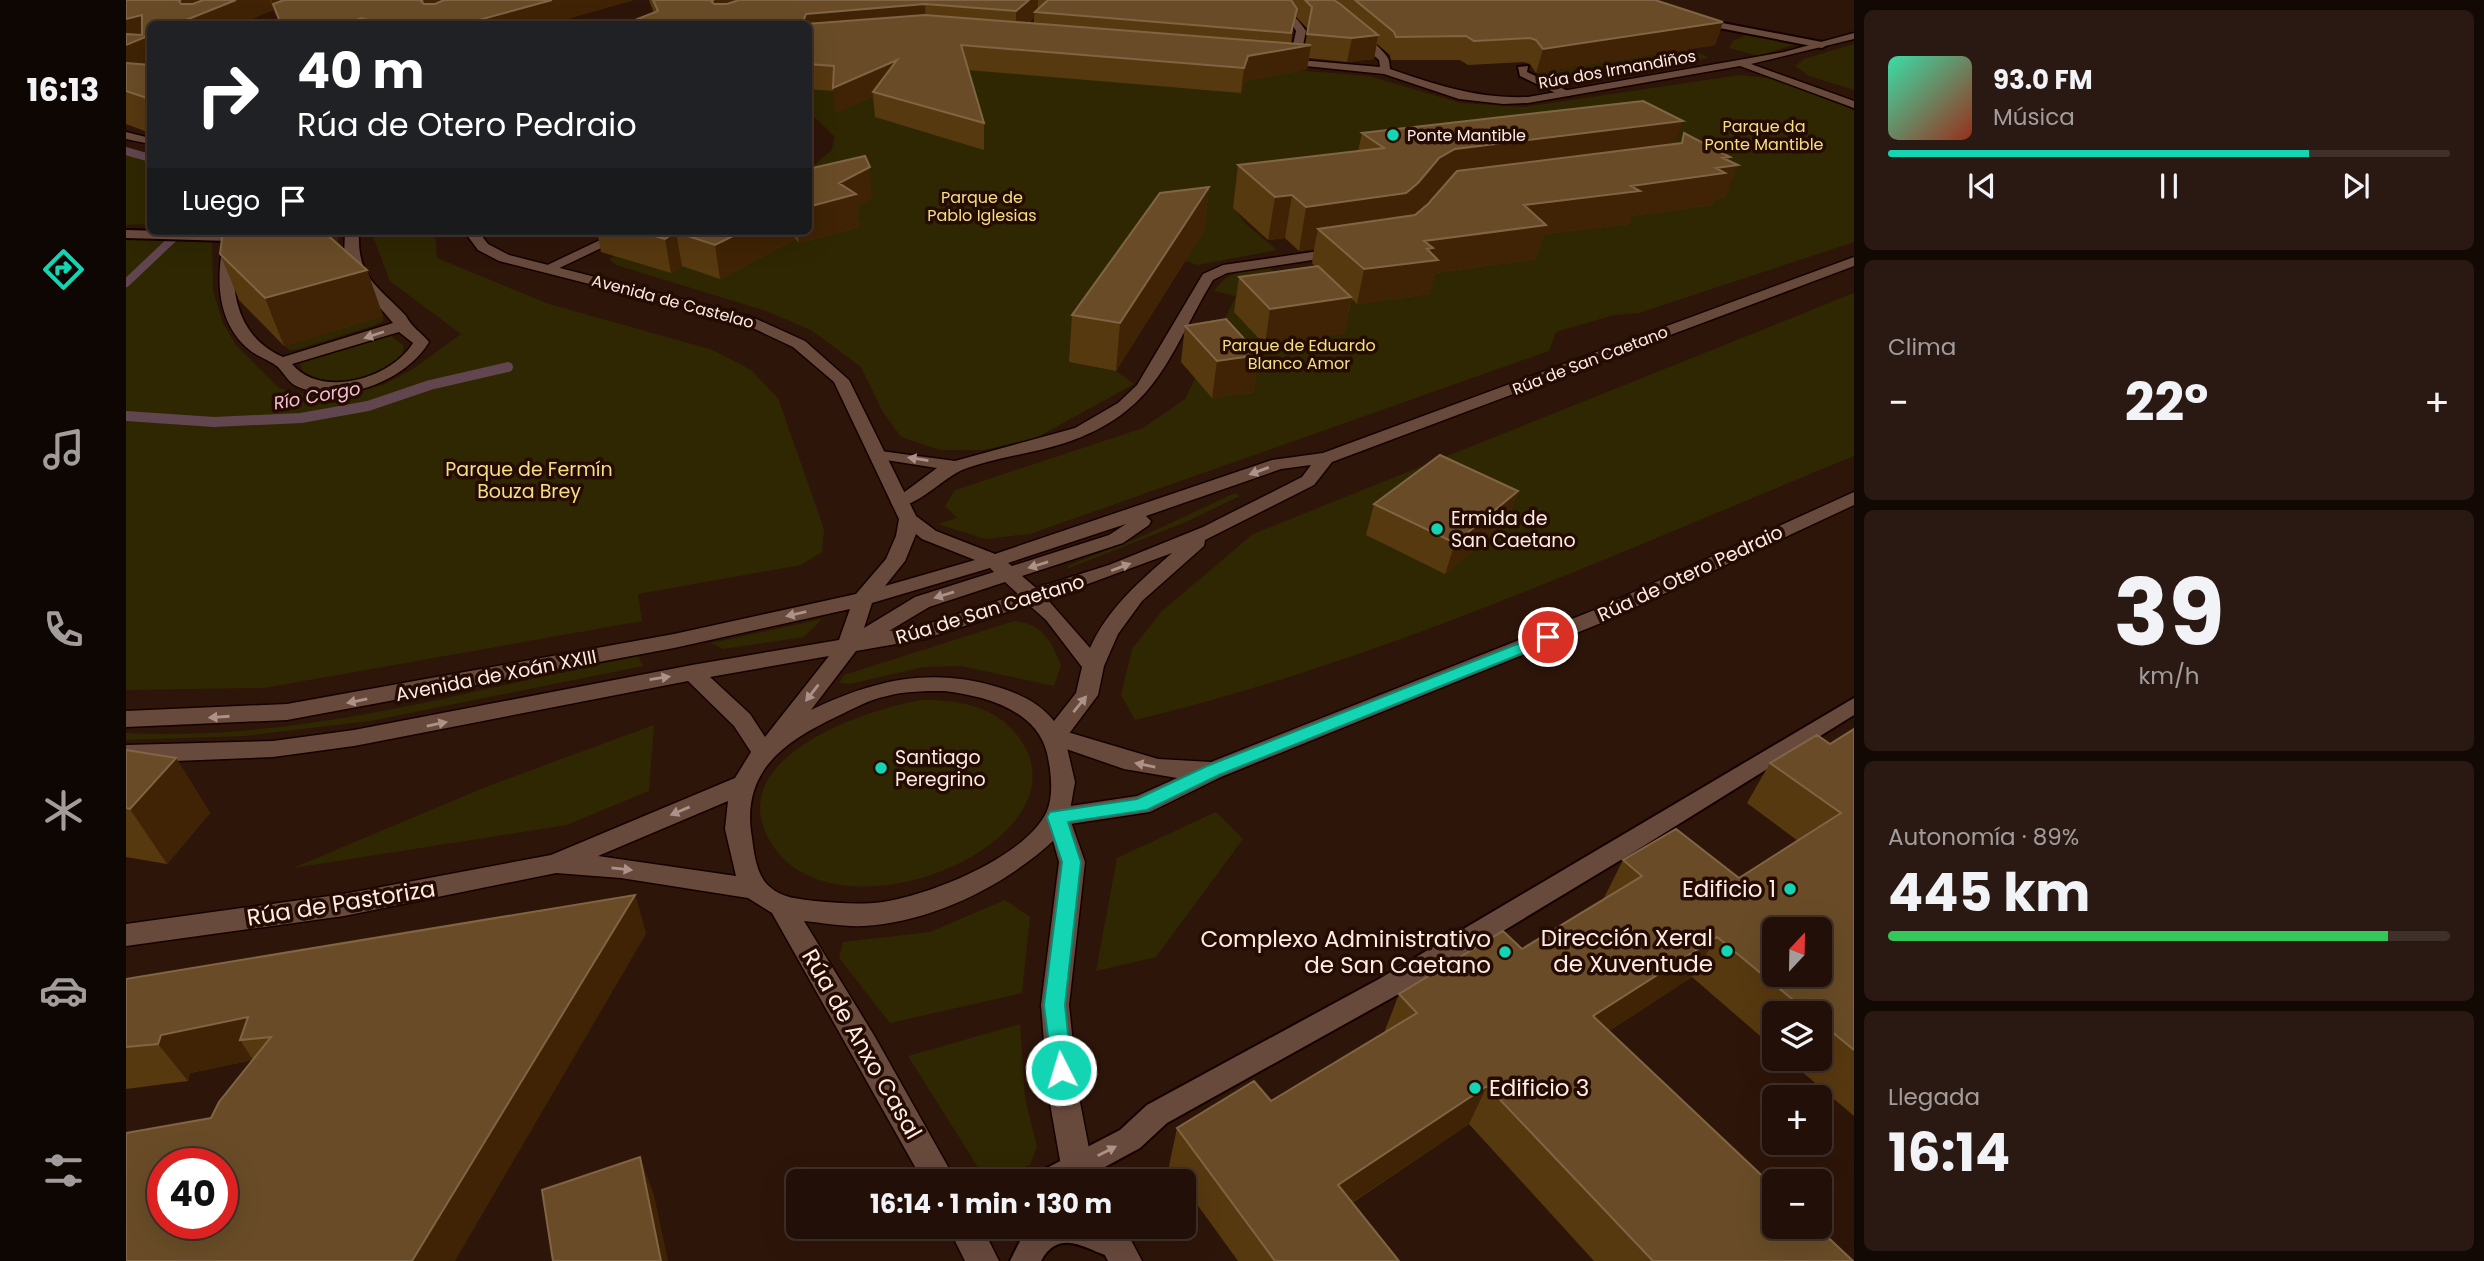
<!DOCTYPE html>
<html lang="es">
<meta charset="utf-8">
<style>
body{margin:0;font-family:Poppins,sans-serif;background:#2a1912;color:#f1f3f6;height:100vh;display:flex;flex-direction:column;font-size:26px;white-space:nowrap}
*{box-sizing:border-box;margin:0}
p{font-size:23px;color:#a29d9c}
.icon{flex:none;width:38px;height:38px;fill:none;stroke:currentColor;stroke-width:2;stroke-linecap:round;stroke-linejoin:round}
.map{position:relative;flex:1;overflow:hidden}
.details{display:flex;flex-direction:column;gap:10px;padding:10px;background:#130904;width:630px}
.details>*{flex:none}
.guide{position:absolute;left:21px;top:21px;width:665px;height:214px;border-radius:10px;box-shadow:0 7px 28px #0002,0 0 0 2px #3f3029;background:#202124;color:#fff;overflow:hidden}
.needle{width:46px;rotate:22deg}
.buttons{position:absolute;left:1636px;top:917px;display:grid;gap:14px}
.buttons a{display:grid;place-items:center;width:70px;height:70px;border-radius:10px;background:#221008;box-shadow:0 7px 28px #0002,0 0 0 2px #3f3029;font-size:35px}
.speed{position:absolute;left:21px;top:1148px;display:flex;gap:14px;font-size:35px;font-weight:700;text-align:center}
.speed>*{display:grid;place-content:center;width:91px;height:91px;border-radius:50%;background:#221008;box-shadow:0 7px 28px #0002,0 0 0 2px #3f3029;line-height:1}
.speed .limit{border:10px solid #d22;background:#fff;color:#111}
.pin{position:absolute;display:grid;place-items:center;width:60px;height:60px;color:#fff;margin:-30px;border:4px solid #fff;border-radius:50%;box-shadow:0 2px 7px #0007}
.me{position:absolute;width:77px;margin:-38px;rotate:355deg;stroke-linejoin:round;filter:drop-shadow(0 0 5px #0008)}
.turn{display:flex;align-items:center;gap:24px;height:147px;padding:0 35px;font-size:32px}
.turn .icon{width:91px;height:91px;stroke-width:2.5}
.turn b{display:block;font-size:49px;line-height:60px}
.then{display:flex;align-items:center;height:66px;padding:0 35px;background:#0003;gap:14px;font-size:26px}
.big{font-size:52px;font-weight:700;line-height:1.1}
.details .card{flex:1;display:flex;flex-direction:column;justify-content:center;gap:10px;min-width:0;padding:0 24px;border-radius:10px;background:#2a1912}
.details .dial{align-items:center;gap:0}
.dial b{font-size:91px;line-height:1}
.song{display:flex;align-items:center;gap:21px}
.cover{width:84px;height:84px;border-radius:10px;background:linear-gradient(135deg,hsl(160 70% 55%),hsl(10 70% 35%))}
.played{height:7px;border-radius:4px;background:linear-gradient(90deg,#14d5b3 75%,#3f3029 75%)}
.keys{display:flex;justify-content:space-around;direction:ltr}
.heat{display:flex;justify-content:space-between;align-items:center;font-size:38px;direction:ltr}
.charge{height:10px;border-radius:5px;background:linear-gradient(90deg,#34c759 89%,#3f3029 0)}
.trip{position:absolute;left:660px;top:1169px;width:410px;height:70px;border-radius:10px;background:#221008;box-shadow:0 7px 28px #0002,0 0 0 2px #3f3029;font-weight:700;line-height:70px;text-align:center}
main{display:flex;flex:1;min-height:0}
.tab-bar{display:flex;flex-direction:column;width:126px;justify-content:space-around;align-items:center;background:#0e0603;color:#a29d9c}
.tab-bar .icon{width:49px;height:49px}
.tab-bar .on{color:#14d5b3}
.tab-bar b{font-size:32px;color:#f1f3f6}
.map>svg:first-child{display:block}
</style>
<main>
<nav class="tab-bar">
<b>16:13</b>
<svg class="icon on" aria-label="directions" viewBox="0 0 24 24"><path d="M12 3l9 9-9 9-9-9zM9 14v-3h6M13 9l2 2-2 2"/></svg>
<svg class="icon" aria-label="music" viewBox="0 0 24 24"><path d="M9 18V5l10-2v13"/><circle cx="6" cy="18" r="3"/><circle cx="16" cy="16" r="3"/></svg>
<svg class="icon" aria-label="phone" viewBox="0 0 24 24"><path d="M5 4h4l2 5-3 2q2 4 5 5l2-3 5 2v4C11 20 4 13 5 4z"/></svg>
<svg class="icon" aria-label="climate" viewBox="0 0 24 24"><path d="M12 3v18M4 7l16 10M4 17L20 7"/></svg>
<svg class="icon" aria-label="car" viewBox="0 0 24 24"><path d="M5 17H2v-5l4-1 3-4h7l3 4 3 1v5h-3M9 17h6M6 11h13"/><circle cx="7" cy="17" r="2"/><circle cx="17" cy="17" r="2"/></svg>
<svg class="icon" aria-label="filters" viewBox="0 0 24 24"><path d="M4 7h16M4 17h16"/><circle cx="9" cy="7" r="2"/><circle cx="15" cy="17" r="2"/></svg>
</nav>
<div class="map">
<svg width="1728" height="1261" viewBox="0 0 1728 1261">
<rect width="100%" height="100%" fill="#2e150a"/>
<path fill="#2f2702" d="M1622 34 1668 42 1673 43 1632 56 1603 48 1607 41Z
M780 39 1243 76 1335 103 1398 107 1614 75 1650 79 1689 91 1728 111V242L1513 313 1488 315 1430 332 1423 351 904 534 859 539 812 524 831 518 819 506 829 490 1017 428 1059 399 1110 296 1088 291C1103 270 1119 270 1143 268L1154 276 1599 197 1520 178 1108 208 1119 223 1151 250 1072 265 1059 261 944 362 990 371 1008 384 910 438 858 450H814L775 437 757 412 735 367 685 330 637 310 490 265 483 259 498 251 682 231 683 169 706 150 708 136 683 112V52Z
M1728 44V90L1683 76 1669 66 1678 59Z
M1566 49 1583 58 1436 81 1440 84 1434 85 1411 73Z
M0 154 24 162V224L0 225Z
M245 231H309L311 258 423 304 587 350 625 370 652 398 698 529 696 552 675 565 512 594 516 621 138 688 0 690V238L86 242 87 291 97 323 110 345 153 388 168 393 210 395 257 385 287 369 335 334 264 281Z
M1728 293V456C1492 552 1257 661 1009 720L995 695 1006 649 1036 611 1127 534Z
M257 316V321L250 325 173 349 163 350 158 346Z
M264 335 278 346 276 354C255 378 203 392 176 370L174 363Z
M1109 493 1114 496 1060 522 943 568 941 566 1019 535Z
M696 619 678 637 597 649 585 643Z
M888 621C916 623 926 642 935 665L928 686 835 666 797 667 724 684 713 683 718 675Z
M512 656 517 666 244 721 118 736 0 740V733C172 742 344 690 512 656Z
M796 700C834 700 871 706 894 739 965 840 715 947 647 846 590 760 736 710 796 700Z
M528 725 523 791 441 825 167 868 362 786Z
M1090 812 1117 839 1030 957 970 971 991 858Z
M879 900 904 917 896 993 764 1023 713 958 717 942 804 932Z
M894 1024 899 1098 911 1147 904 1165 874 1174 853 1169 782 1056Z"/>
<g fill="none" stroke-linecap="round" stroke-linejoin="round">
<path stroke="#62464f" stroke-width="8" d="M0 151 24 158
M0 283 55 231"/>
<path stroke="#62464f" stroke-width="10" d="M0 416 88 422 175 418 242 406 304 385 382 367"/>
<g stroke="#150200" stroke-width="4">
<path id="lane" d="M1586 21 1696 42 1701 45 1696 48 1583 26Z
M1402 66 1401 72 1444 92V96H1436L1394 76 1392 67Z
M0 230 104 233 110 237 104 241 0 238Z
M1728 698V715L1503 855 1271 995 1041 1123 1014 1148 953 1181H911L915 1171 994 1130 1021 1105 1253 979Z
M905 1227C935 1227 992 1215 1006 1249L1002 1260C971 1261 937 1220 915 1261H884L897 1235Z"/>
</g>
<g stroke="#150200" stroke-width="3">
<path id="street" d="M1130 0C1153 0 1168 13 1180 31L1174 60 1254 67 1253 60 1212 24 1173 0C1192 0 1253 41 1262 58 1263 60 1264 67 1264 69 1311 85 1352 99 1402 97L1658 52 1728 33V39L1625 64 1728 101V108L1614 66 1402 103 1377 104 1333 99 1258 74 1150 63V59H1164L1170 31 1162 18Z
M0 132 24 138V144L0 139Z
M100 231H114C101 279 106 335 157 357L267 323 222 270 218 256 219 231H233C231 278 250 284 280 316 287 329 294 331 303 342 280 381 213 407 170 386 162 382 158 373 152 367 142 359 129 356 120 347 88 317 90 270 100 231ZM273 332 287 343C265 379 195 399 166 364Z
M493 231H511L425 272 413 269Z
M1214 248 1221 252 1219 255 1101 273 1087 280C1042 355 1032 412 939 443 905 454 869 457 836 470 817 478 787 511 767 506L765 502 811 468 747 458 744 454 747 450 829 461 949 428 992 403 1011 385 1077 274 1097 265Z
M1728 492V505L1480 621 1095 777 1024 812 931 826 922 824 919 817 922 810 931 808 1011 796 1051 778 998 769 920 742 917 736 920 730 928 728 1032 759 1085 762 1466 611Z"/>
</g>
<g stroke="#150200" stroke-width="3">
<path id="secondary" d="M338 231H352L362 244 383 255 626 317 679 341 723 380 790 516 810 531 869 554 1146 460 1197 453 1728 257V266L1206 462 1188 485 1079 540 1078 546 1016 601 992 634 978 666 972 695 939 739 949 782 943 816 959 862 943 1005 952 1092 966 1164 974 1181H942L935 1166 922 1092 915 1005 933 862 927 841C877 887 805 922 738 926 718 927 698 923 678 921L749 1037 830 1181H797L646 913 622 898 495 878 430 873 218 916 0 946V924L218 894 425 855 609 778 625 752 608 726 562 681 228 746 147 757 0 763V745L147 741 228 730 566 665 713 640 724 609 548 648 161 720 0 727V711L161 704 548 634 730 594 760 559 770 536 773 519 708 382 667 347 616 323 373 261 352 250ZM1185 465 1176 477 1077 527 983 565 910 588 896 576 997 543 1023 525 1025 521 1020 516 1155 469ZM1000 524 983 535 886 566 882 563ZM790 534 796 539 849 560 759 586 779 561ZM1046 553C1014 581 982 608 964 648L921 599ZM864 568 868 572 789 597 738 628 746 603ZM879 582 892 594 796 626 763 631 803 607ZM903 605 920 620 956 667 950 693 928 721C913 702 890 692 868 686 801 667 746 681 685 710L730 651 799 639ZM703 656 639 737 624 714 584 677ZM819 691C858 696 910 709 921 753 925 771 928 794 921 811 900 857 804 895 757 902 734 905 712 903 689 901 673 899 656 898 644 887 631 877 628 854 626 838 614 771 659 741 712 716 727 709 744 699 761 696 780 691 800 691 819 691ZM602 801 599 829 610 876 472 856Z
M822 1227H856L873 1261H839Z
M964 1227H998L1016 1261H982Z"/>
</g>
<use href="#lane" fill="#684a3d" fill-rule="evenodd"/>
<use href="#street" fill="#684a3d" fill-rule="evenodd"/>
<use href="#secondary" fill="#684a3d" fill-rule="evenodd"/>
</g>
<path fill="#573910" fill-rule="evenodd" d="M0 0H507L423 24H154L148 10 24 24V62L20 65H24V133L0 124Z
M523 0H1529L1597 22 1589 45 1410 73 1404 64 1398 62 1342 65 1334 60H1265L1264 55 1251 44 1248 59 1221 62 1183 58 1181 69 1119 81 1115 93 842 70 858 123V150L749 117 747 96 709 113 708 91 682 89V24L528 13ZM1169 16 1182 29 1179 45 1165 43ZM908 17V23H903L906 19Z
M1236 133 1549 143H1555L1558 133 1603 160 1600 197 1589 199 1586 205 1505 216 1503 224 1418 234 1410 259 1309 273 1303 294 1231 304 1225 298 1218 333 1139 345 1108 312 1113 277 1190 267 1186 263 1188 249 1173 251 1159 238 1142 240 1107 208 1112 165 1232 151ZM1309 197 1302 204 1296 209 1303 200Z
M1083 187 1078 231 990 371 943 362 946 315Z
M746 199 731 206 733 227 673 243 669 239 594 279 556 266 545 273 475 252 471 231H682Z
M212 244 241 270 257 316 158 346 113 300 94 254Z
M1059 326 1133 355 1127 392 1086 398 1055 362Z
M1392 491 1381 522 1319 574 1240 535 1248 504Z
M1728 729V1116L1661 1059H1694V1013H1648V1048L1566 977 1483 1031 1727 1261H1468L1343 1124 1226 1203 1273 1261H1112L1057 1185V1181H1055L1043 1166 1051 1128 1145 1101 1258 1033 1273 994 1396 949 1477 900 1497 860 1613 878 1672 841 1621 803 1644 763 1704 744Z
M0 750 50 758 84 813 41 864 0 857Z
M509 895 520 934 85 1118 127 1060 64 1073 62 1081 0 1089V979Z"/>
<path fill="#3f2304" d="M55 0H144L148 10 114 24H50L53 1Z
M145 0H196L147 4 151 19Z
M297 0H345L301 23 295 1Z
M426 0H507L423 24H338Z
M588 0H677L588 23 585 1Z
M903 0H912V12H909L908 17 890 34V11Z
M799 4 800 26 678 24 680 14Z
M1171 9 1163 49 1185 45 1181 69 1119 81 1115 93 1118 68 1122 56 1163 49Z
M16 15 24 35V62L0 73V19Z
M235 18 237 24H220Z
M1597 22 1589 45 1410 73 1417 49Z
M1252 35 1248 59 1221 62 1226 38Z
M771 60 747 92V96L709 113 707 88Z
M1557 121 1543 162 1319 190 1303 200 1283 227 1192 229 1188 249 1173 251 1180 207 1313 158 1329 149Z
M1604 157 1600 167 1612 165 1600 197 1589 199 1586 205 1505 216 1503 224 1418 234 1410 259 1309 273 1303 294 1231 304 1238 269 1298 241 1398 205 1505 186 1597 158Z
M744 167 746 199 731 206 733 227 673 243 672 231H682V207L713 183Z
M1083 187 1078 231 990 371 994 323Z
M1166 195 1159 238 1142 240 1149 197Z
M196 231H212V275Z
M617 231H668L669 239 594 279 589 245Z
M550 232 556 266 545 273 539 239Z
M241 270 257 316 158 346 139 298Z
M1225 297 1218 333 1139 345 1144 309Z
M1133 355 1127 392 1086 398 1091 361Z
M1392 491 1381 522 1319 574 1329 543Z
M50 758 84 813 41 864 4 809Z
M509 895 520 934 329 1261H286Z
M1591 937 1566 977 1446 1055 1467 1016Z
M122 1017 114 1040 127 1060 64 1073 62 1081 32 1044 35 1035Z
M1361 1086 1343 1124 1198 1221 1212 1185Z
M514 1157 528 1195 542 1261H535Z"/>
<path fill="#694c27" stroke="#806544" stroke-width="2" fill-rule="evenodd" d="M0 0H55L53 1 55 4H67L77 0H110L50 24H24V35L0 45V34L16 35V15L0 19Z
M158 0H297L295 1 298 4H309L318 0H426L338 24H256L235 18 220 24H155L147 4Z
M527 0H588L585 1 588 4H601L613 0H903L890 11 799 4 680 14 677 22 680 24 799 15 1185 45 1122 56 1118 68 835 45 858 123 747 92 771 60 707 88 708 66 682 64V24H499L532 11Z
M922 0H1165L1171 9 1165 33 909 12Z
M1179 0H1208L1214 4 1252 35 1226 38 1181 34 1186 7Z
M1229 0H1529L1597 22 1417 49 1410 40 1404 38 1348 41 1340 36 1270 37 1268 32Z
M0 63 24 65V99L0 91Z
M1517 101 1557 121 1329 149 1313 158 1292 183 1280 193 1180 207 1166 195 1149 197 1112 165 1258 148 1236 133Z
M1558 133 1604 157 1597 158 1612 165 1590 168 1599 173 1505 186 1514 191 1398 205 1420 225 1298 241 1307 248 1301 249 1312 260 1238 269 1192 229 1289 215 1302 204 1331 171 1556 143Z
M739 156 744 167 713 183 730 194 682 207V169Z
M1083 187 994 323 946 315 1034 193Z
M97 231H197L241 270 139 298 94 254Z
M512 231H617L589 245 550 232 539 239Z
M1192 266 1225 297 1144 309 1113 277Z
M1100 319 1133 355 1091 361 1059 326Z
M1314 455 1392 491 1329 543 1248 504Z
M1728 729V1050L1694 1022V1013H1683L1591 937 1467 1016 1648 1187V1227H1691L1727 1261H1527L1361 1086 1212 1185 1273 1261H1149L1051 1128 1128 1081 1145 1101 1291 1013 1273 994 1377 931 1396 949 1516 876 1497 860 1550 829 1613 878 1715 813 1644 763 1691 735 1704 744ZM1648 929H1694V975H1648Z
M0 750 50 758 4 809 0 808Z
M509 895 286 1261H0V1133L85 1118 93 1102 145 1037 114 1040 122 1017 35 1035 32 1044 0 1047V979ZM37 1164H96V1223H37Z
M514 1157 535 1261H427L416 1190Z"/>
<defs><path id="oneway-solid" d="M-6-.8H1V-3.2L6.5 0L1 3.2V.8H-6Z" transform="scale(1.75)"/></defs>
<g fill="#ac9288">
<use href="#oneway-solid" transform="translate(248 335) rotate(162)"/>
<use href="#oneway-solid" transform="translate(792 459) rotate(-171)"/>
<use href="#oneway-solid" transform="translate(1133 471) rotate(160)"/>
<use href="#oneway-solid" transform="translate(912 565) rotate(163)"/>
<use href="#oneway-solid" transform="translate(995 567) rotate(-21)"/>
<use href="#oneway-solid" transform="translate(818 595) rotate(163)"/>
<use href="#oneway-solid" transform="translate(670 614) rotate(167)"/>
<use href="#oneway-solid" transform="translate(534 678) rotate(-9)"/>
<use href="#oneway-solid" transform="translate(686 693) rotate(128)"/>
<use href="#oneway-solid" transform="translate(231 701) rotate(169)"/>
<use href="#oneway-solid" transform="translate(954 704) rotate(-51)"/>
<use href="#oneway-solid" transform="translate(93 717) rotate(176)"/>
<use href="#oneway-solid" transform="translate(311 724) rotate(-12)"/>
<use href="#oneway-solid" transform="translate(1019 765) rotate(-168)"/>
<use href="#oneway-solid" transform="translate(554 811) rotate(157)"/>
<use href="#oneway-solid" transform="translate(496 869) rotate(6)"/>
<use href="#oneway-solid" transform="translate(981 1151) rotate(-27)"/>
</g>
<path fill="#14d5b3" stroke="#0d8a74" stroke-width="2" d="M1422 632 1430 637 1427 641 1093 775 1021 810 942 822 955 862 939 1005 946 1070 943 1077 935 1080 927 1077 918 1005 936 862 921 817 924 812 1011 799 1081 766Z"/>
<g fill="#14d5b3" stroke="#240c03" stroke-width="2.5">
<circle cx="1267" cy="135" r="7"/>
<circle cx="1311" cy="529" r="7"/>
<circle cx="755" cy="768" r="7"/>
<circle cx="1664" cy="889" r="7"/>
<circle cx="1601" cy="951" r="7"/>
<circle cx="1379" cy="952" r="7"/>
<circle cx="1349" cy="1088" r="7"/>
</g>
<g text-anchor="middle" stroke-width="7" stroke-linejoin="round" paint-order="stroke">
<g font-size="16" fill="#feebe4" stroke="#240c03">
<text transform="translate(1491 69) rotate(-10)" y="6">Rúa dos Irmandiños</text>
<text transform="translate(547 301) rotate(15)" y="6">Avenida de Castelao</text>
<text transform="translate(1464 360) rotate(-21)" y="6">Rúa de San Caetano</text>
</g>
<g font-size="16" fill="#f5df81" stroke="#240c03">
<text x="1638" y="132">Parque da<tspan x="1638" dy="18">Ponte Mantible</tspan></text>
<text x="856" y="203">Parque de<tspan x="856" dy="18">Pablo Iglesias</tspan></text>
<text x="1173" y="351">Parque de Eduardo<tspan x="1173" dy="18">Blanco Amor</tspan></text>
</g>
<g font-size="16" fill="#feebe4" stroke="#240c03" text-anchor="start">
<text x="1281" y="141">Ponte Mantible</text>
</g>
<g font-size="18" font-style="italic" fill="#f7bfd7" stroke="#240c03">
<text transform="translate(191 396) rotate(-10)" y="6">Río Corgo</text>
</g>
<g font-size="19" fill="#f5df81" stroke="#240c03">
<text x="403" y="476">Parque de Fermín<tspan x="403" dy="22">Bouza Brey</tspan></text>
</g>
<g font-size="19" fill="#feebe4" stroke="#240c03" text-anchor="start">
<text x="1325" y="525">Ermida de<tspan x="1325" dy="22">San Caetano</tspan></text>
<text x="769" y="764">Santiago<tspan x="769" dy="22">Peregrino</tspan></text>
</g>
<g font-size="19" fill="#feebe4" stroke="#240c03">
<text transform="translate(1564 573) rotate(-25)" y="7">Rúa de Otero Pedraio</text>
<text transform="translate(864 609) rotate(-17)" y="7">Rúa de San Caetano</text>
<text transform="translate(370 675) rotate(-11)" y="7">Avenida de Xoán XXIII</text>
</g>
<g font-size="23" fill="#feebe4" stroke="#240c03" text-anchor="end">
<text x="1650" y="897">Edificio 1</text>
<text x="1587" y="946">Dirección Xeral<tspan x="1587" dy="26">de Xuventude</tspan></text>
<text x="1365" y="947">Complexo Administrativo<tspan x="1365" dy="26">de San Caetano</tspan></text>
<text x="1363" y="1096" text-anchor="start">Edificio 3</text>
</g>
<g font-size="23" fill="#feebe4" stroke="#240c03">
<text transform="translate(215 903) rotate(-9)" y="8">Rúa de Pastoriza</text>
<text transform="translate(736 1044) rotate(60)" y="8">Rúa de Anxo Casal</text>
</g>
</g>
</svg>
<div class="buttons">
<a><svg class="needle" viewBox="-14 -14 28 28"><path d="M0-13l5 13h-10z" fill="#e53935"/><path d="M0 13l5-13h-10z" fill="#a29d9c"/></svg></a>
<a><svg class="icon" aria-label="layers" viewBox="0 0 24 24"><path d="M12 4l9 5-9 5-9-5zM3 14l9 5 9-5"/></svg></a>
<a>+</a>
<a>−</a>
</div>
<div class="speed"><div class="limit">40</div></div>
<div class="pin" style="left:1422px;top:637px;background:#d93025"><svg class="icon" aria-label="arrive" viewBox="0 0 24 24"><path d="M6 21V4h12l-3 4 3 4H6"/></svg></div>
<svg class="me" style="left:935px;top:1070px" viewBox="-20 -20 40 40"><circle r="17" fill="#14d5b3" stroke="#fff" stroke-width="3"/><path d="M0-11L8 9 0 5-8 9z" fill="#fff"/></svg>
<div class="trip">16:14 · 1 min · 130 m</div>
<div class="guide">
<div class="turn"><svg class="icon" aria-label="right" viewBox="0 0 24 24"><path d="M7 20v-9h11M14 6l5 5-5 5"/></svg><div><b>40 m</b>Rúa de Otero Pedraio</div></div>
<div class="then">Luego<svg class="icon" aria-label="arrive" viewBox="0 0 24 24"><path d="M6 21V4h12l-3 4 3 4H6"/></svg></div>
</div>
</div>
<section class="details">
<div class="card">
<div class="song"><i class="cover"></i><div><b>93.0 FM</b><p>Música</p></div></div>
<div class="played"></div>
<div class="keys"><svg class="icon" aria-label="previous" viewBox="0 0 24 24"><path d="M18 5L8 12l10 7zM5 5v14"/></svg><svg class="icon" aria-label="pause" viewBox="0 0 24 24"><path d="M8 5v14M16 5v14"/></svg><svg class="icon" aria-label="next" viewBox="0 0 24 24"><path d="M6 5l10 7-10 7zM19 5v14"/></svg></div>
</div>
<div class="card"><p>Clima</p>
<div class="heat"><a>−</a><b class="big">22°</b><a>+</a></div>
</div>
<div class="card dial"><b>39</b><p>km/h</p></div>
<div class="card"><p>Autonomía · 89%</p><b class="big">445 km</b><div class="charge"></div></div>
<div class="card"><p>Llegada</p><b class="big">16:14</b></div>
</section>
</main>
